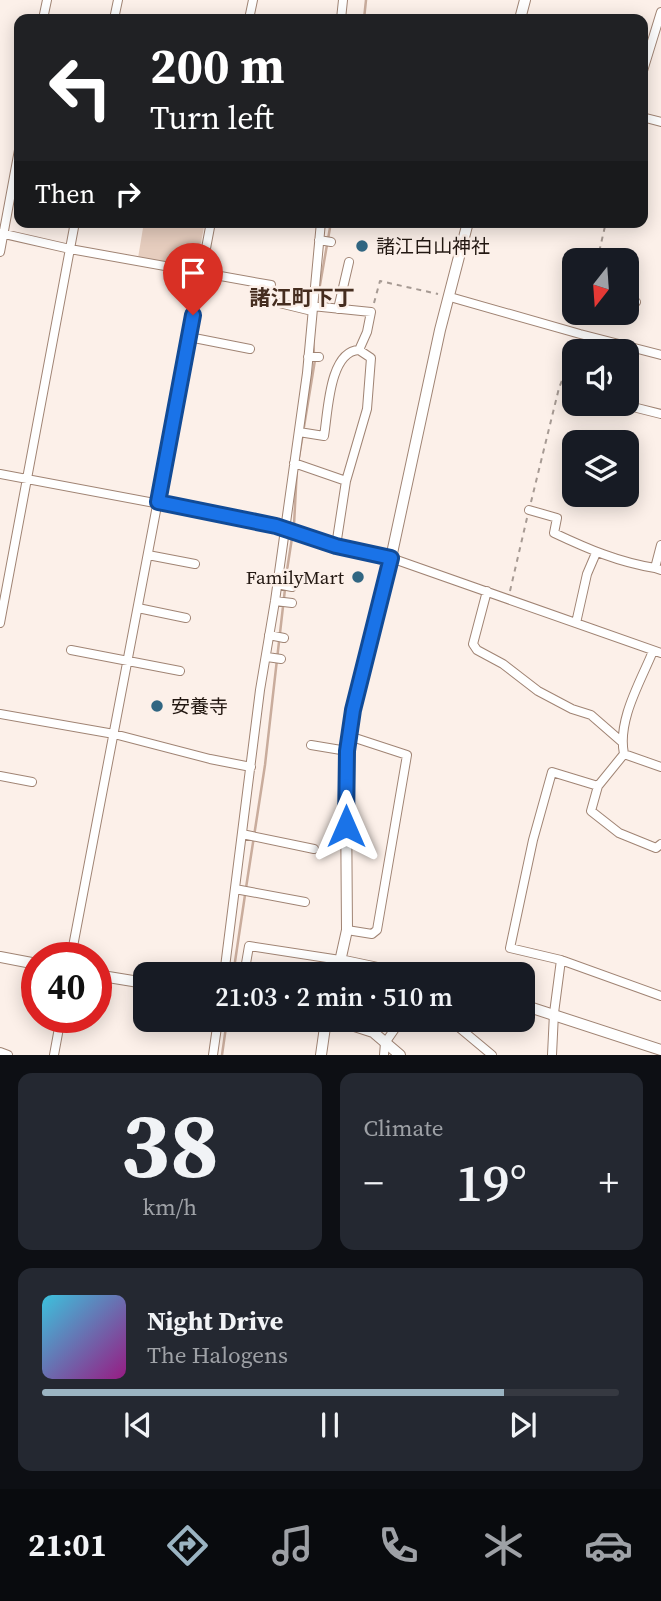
<!DOCTYPE html>
<meta charset="utf-8">
<style>
body{margin:0;font-family:"Source Serif 4","Noto Sans JP",serif;background:#242831;color:#f1f3f6;height:100vh;display:flex;flex-direction:column;font-size:26px;white-space:nowrap}
*{box-sizing:border-box;margin:0}
p{font-size:23px;color:#9ea1a6}
.icon{flex:none;width:38px;height:38px;fill:none;stroke:currentColor;stroke-width:2;stroke-linecap:round;stroke-linejoin:round}
.map{position:relative;height:1055px;overflow:hidden}
.panel{display:flex;flex-direction:column;gap:18px;padding:18px;background:#0d0f14;flex:1}
.panel>*{flex:none}
.hud{position:absolute;left:14px;top:14px;width:634px;height:214px;border-radius:14px;box-shadow:0 4px 18px #0003;background:#202124;color:#fff;overflow:hidden}
.needle{width:46px;rotate:197deg}
.controls{position:absolute;left:562px;top:248px;display:grid;gap:14px}
.controls a{display:grid;place-items:center;width:77px;height:77px;border-radius:14px;background:#171b24;box-shadow:0 4px 18px #0003;font-size:35px}
.speed{position:absolute;left:21px;top:942px;display:flex;gap:14px;font-size:35px;font-weight:700;text-align:center}
.speed>*{display:grid;place-content:center;width:91px;height:91px;border-radius:50%;background:#171b24;box-shadow:0 4px 18px #0003;line-height:1}
.speed .limit{border:10px solid #d22;background:#fff;color:#111}
.pin{position:absolute;display:grid;place-items:center;width:60px;height:60px;color:#fff;margin:-72px -30px;border-radius:50% 50% 50% 0;rotate:-45deg;box-shadow:0 0 7px #0007}
.pin .icon{rotate:45deg}
.me{position:absolute;width:77px;margin:-38px;rotate:0deg;stroke-linejoin:round;filter:drop-shadow(0 0 5px #0008)}
.turn{display:flex;align-items:center;gap:24px;height:147px;padding:0 21px;font-size:32px}
.turn .icon{width:91px;height:91px;stroke-width:2.5}
.turn b{display:block;font-size:49px;line-height:60px}
.then{display:flex;align-items:center;height:66px;padding:0 21px;background:#0003;gap:14px;font-size:26px}
.big{font-size:52px;font-weight:600;line-height:1.1}
.panel .tile{flex:1;display:flex;flex-direction:column;justify-content:center;gap:10px;min-width:0;padding:0 24px;border-radius:14px;background:#242831}
.panel .dial{align-items:center;gap:0}
.dial b{font-size:91px;line-height:1}
.song{display:flex;align-items:center;gap:21px}
.cover{width:84px;height:84px;border-radius:10px;background:linear-gradient(135deg,hsl(190 70% 55%),hsl(310 70% 35%))}
.played{height:7px;border-radius:4px;background:linear-gradient(90deg,#9bb4c2 80%,#363941 80%)}
.keys{display:flex;justify-content:space-around;direction:ltr}
.heat{display:flex;justify-content:space-between;align-items:center;font-size:38px;direction:ltr}
.panel .tiles{flex:1;display:grid;gap:18px;grid-template-columns:1fr 1fr}
.tile:last-child{grid-column:span 2}
.trip{position:absolute;left:133px;top:962px;width:402px;height:70px;border-radius:14px;background:#171b24;box-shadow:0 4px 18px #0003;font-weight:600;line-height:70px;text-align:center}
.tabs{display:flex;height:112px;justify-content:space-around;align-items:center;background:#090b0e;color:#9ea1a6}
.tabs .icon{width:49px;height:49px}
.tabs .current{color:#9bb4c2}
.tabs b{font-size:32px;color:#f1f3f6}
.map>svg:first-child{display:block}
</style>
<div class="map">
<svg width="661" height="1055" viewBox="0 0 661 1055">
<rect width="100%" height="100%" fill="#fcf0e9"/>
<path fill="#e6cdbe" d="M144 222H205L196 268 138 258Z"/>
<g fill="none" stroke-linecap="round" stroke-linejoin="round">
<path stroke="#c9ac9c" stroke-width="2.5" d="M364 19 366 0
M317 302 331 222
M313 339 314 354
M299 457 315 360
M285 583 294 525 297 468
M246 888 265 765 285 589
M233 975 245 895
M222 1055 227 1020"/>
<g stroke="#a08474" stroke-width="10">
<path id="street" d="M43 19 47 0
M114 19 118 0
M249 19 253 0
M341 19 343 0
M642 74 661 12
M642 117 661 122
M0 233 70 249 271 285V301L312 311
M319 240 331 242
M0 252 19 150
M450 297 580 334 661 355
M626 299 636 302
M312 306 371 312 367 332 359 350 371 358 367 409 346 481 336 546
M338 309 349 262
M189 337 250 349
M308 357H319
M637 408 661 414
M299 432 324 436C328 413 329 351 359 350
M294 463 346 481
M0 474 277 526 317 541 391 558 661 653
M529 510 557 518 554 533C588 549 618 562 655 568
M661 545 655 568 661 570
M148 555 195 564
M277 584 292 587
M487 591 473 644 477 650 503 664 538 691 572 709 591 715 622 742
M275 601 292 603
M138 608 186 618
M0 623 75 222
M576 623 587 574 596 553
M269 635 284 638
M71 650 180 671
M653 651C641 681 617 720 624 754L598 786 552 772 533 840 510 948 561 960 661 996
M267 657 281 659
M0 714 114 734 210 759 251 767
M311 745 347 751
M624 754 661 767
M0 776 32 782
M598 786 591 811 619 833 656 848 661 844
M242 834 314 849
M235 889 305 902
M347 930 372 934 377 930 407 755 349 736
M71 957 211 222
M224 975 260 690 275 601 307 373 321 222
M244 975 249 946 340 960
M450 1020 492 1055
M0 1052 8 1055
M54 1055 61 1017
M213 1055 218 1020
M384 1055 385 1043 401 1020
M552 1055 554 1013 561 960"/>
</g>
<g stroke="#a08474" stroke-width="12">
<path id="secondary" d="M520 19 525 0
M0 957 37 964
M340 960 411 975
M96 975 145 983
M337 975 347 930 346 798 347 751 353 710 391 558 440 330 468 222
M523 1005 661 1050
M336 1020 373 1032 400 1055
M321 1055 326 1020"/>
</g>
<path stroke="#a69a93" stroke-width="2" stroke-dasharray="5 5" stroke-linecap="butt" d="M597 261 606 222
M374 303 380 281 438 294
M582 324 585 313
M531 502 559 388 577 343
M510 591 527 518"/>
<use href="#street" stroke="#fff" stroke-width="8"/>
<use href="#secondary" stroke="#fff" stroke-width="10"/>
</g>
<g fill="none" stroke-linecap="round" stroke-linejoin="round">
<g stroke="#114b97" stroke-width="18">
<path id="route" d="M193 315 158 502 276 526 336 546 391 558 353 710 347 751 346 826"/>
</g>
<use href="#route" stroke="#1a73e8" stroke-width="12"/>
</g>
<g fill="#316682" stroke="#fcf0e9" stroke-width="2.5">
<circle cx="362" cy="246" r="7"/>
<circle cx="358" cy="577" r="7"/>
<circle cx="157" cy="706" r="7"/>
</g>
<g text-anchor="middle" stroke-width="5" stroke-linejoin="round" paint-order="stroke">
<g font-size="19" fill="#231812" stroke="#fcf0e9" text-anchor="start">
<text x="376" y="253">諸江白山神社</text>
<text x="344" y="584" text-anchor="end">FamilyMart</text>
<text x="171" y="713">安養寺</text>
</g>
<g font-size="21" font-weight="bold" fill="#452d1f" stroke="#fcf0e9">
<text x="302" y="305">諸江町下丁</text>
</g>
</g>
</svg>
<div class="controls">
<a><svg class="needle" viewBox="-14 -14 28 28"><path d="M0-13l5 13h-10z" fill="#e53935"/><path d="M0 13l5-13h-10z" fill="#9ea1a6"/></svg></a>
<a><svg class="icon" aria-label="sound" viewBox="0 0 24 24"><path d="M4 9h4l5-4v14l-5-4H4zM17 9q2 3 0 6"/></svg></a>
<a><svg class="icon" aria-label="layers" viewBox="0 0 24 24"><path d="M12 4l9 5-9 5-9-5zM3 14l9 5 9-5"/></svg></a>
</div>
<div class="speed"><div class="limit">40</div></div>
<div class="pin" style="left:193px;top:315px;background:#d93025"><svg class="icon" aria-label="arrive" viewBox="0 0 24 24"><path d="M6 21V4h12l-3 4 3 4H6"/></svg></div>
<svg class="me" style="left:346px;top:826px" viewBox="-20 -20 40 40"><path d="M0-17L14 15 0 8-14 15z" fill="#1a73e8" stroke="#fff" stroke-width="4"/></svg>
<div class="trip">21:03 · 2 min · 510 m</div>
<div class="hud">
<div class="turn"><svg class="icon" aria-label="left" viewBox="0 0 24 24"><path d="M17 20v-9H6M10 6l-5 5 5 5"/></svg><div><b>200 m</b>Turn left</div></div>
<div class="then">Then<svg class="icon" aria-label="right" viewBox="0 0 24 24"><path d="M7 20v-9h11M14 6l5 5-5 5"/></svg></div>
</div>
</div>
<section class="panel">
<div class="tiles">
<div class="tile dial"><b>38</b><p>km/h</p></div>
<div class="tile"><p>Climate</p>
<div class="heat"><a>−</a><b class="big">19°</b><a>+</a></div>
</div>
<div class="tile">
<div class="song"><i class="cover"></i><div><b>Night Drive</b><p>The Halogens</p></div></div>
<div class="played"></div>
<div class="keys"><svg class="icon" aria-label="previous" viewBox="0 0 24 24"><path d="M18 5L8 12l10 7zM5 5v14"/></svg><svg class="icon" aria-label="pause" viewBox="0 0 24 24"><path d="M8 5v14M16 5v14"/></svg><svg class="icon" aria-label="next" viewBox="0 0 24 24"><path d="M6 5l10 7-10 7zM19 5v14"/></svg></div>
</div>
</div>
</section>
<nav class="tabs">
<b>21:01</b>
<svg class="icon current" aria-label="directions" viewBox="0 0 24 24"><path d="M12 3l9 9-9 9-9-9zM9 14v-3h6M13 9l2 2-2 2"/></svg>
<svg class="icon" aria-label="music" viewBox="0 0 24 24"><path d="M9 18V5l10-2v13"/><circle cx="6" cy="18" r="3"/><circle cx="16" cy="16" r="3"/></svg>
<svg class="icon" aria-label="phone" viewBox="0 0 24 24"><path d="M5 4h4l2 5-3 2q2 4 5 5l2-3 5 2v4C11 20 4 13 5 4z"/></svg>
<svg class="icon" aria-label="climate" viewBox="0 0 24 24"><path d="M12 3v18M4 7l16 10M4 17L20 7"/></svg>
<svg class="icon" aria-label="car" viewBox="0 0 24 24"><path d="M5 17H2v-5l4-1 3-4h7l3 4 3 1v5h-3M9 17h6M6 11h13"/><circle cx="7" cy="17" r="2"/><circle cx="17" cy="17" r="2"/></svg>
</nav>
